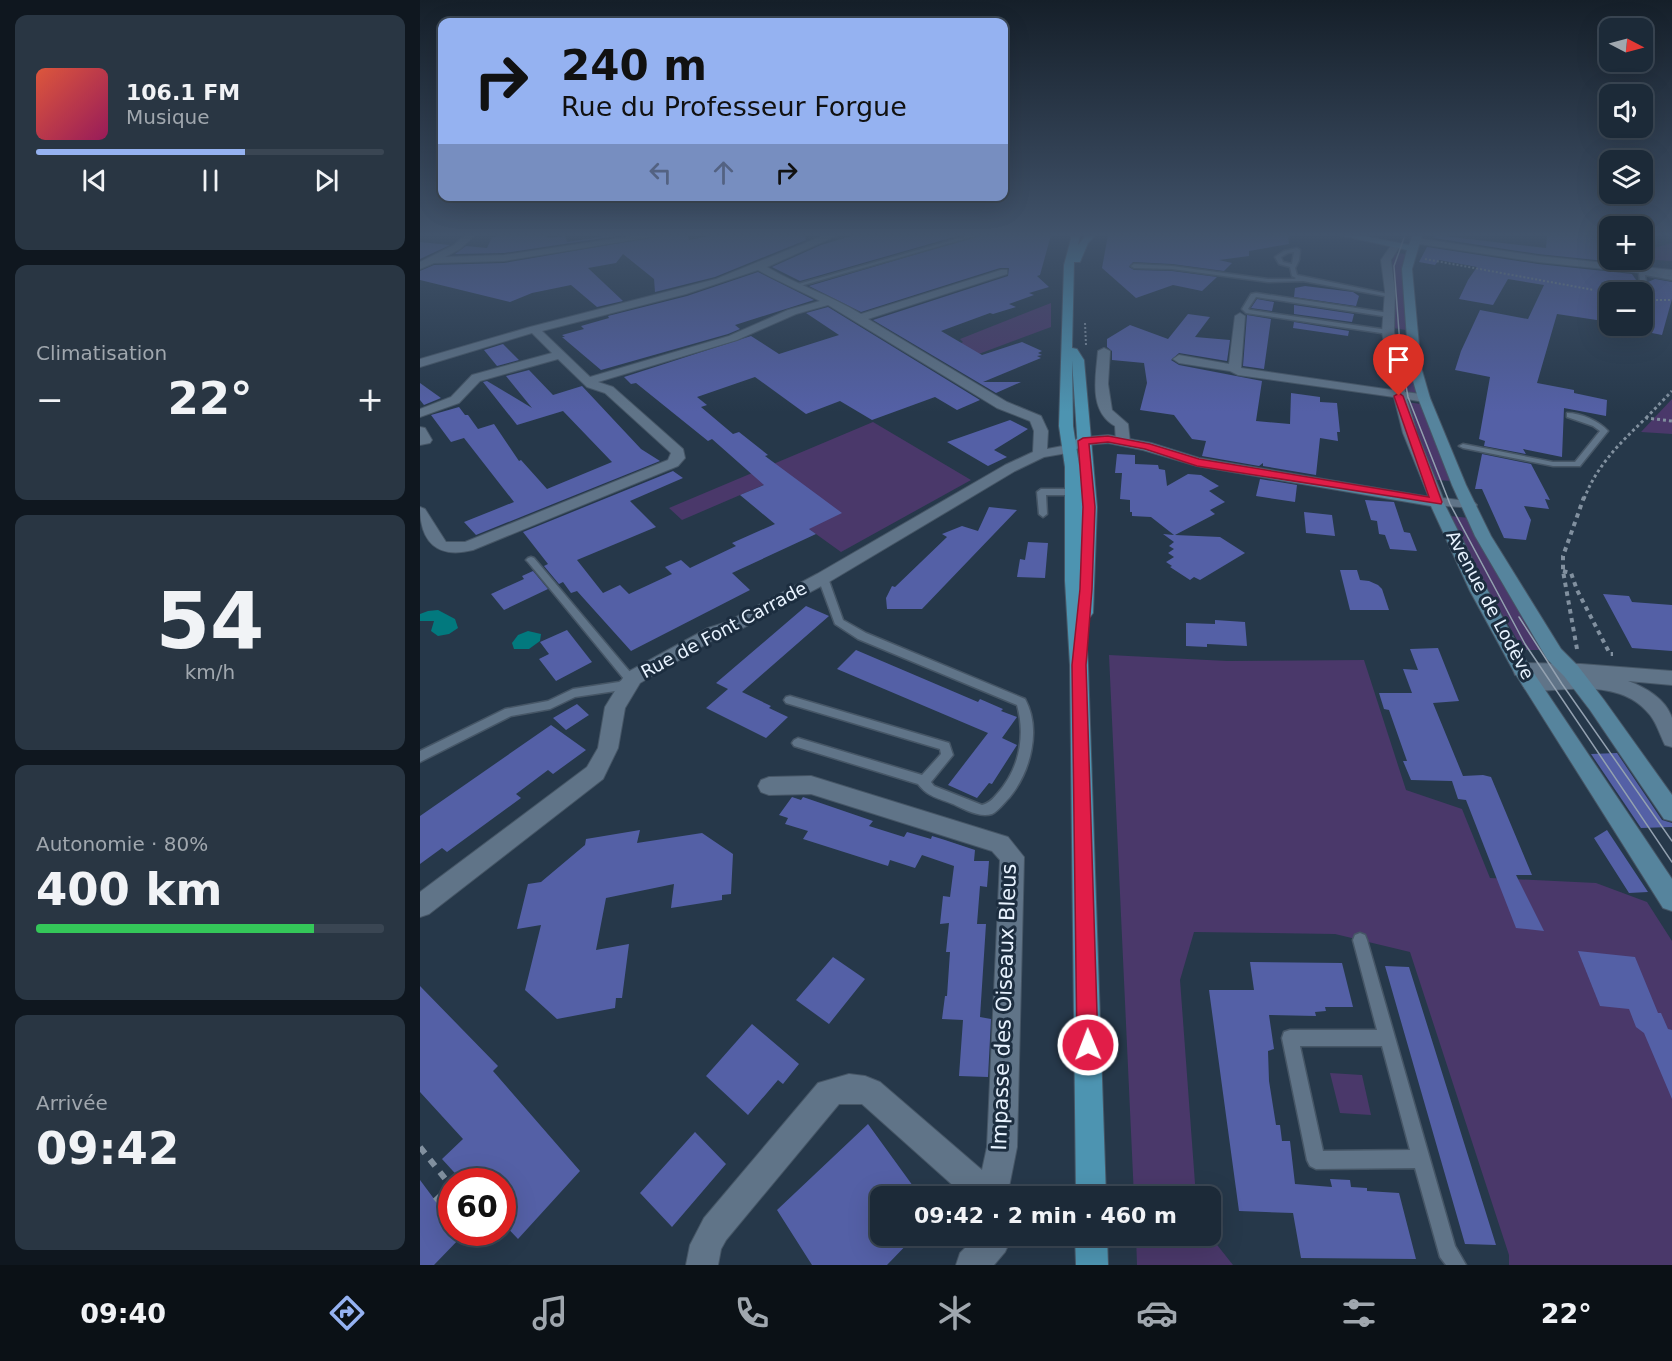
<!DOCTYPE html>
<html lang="fr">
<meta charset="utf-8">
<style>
body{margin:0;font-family:"DejaVu Sans",sans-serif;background:#293643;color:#f1f3f6;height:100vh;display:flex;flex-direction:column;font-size:22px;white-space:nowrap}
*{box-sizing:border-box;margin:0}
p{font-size:20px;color:#a0a7ae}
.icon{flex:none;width:33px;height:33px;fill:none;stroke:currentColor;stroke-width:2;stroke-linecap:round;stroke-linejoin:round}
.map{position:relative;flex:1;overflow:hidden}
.details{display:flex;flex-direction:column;gap:15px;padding:15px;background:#0f171f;width:420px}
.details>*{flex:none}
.banner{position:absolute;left:18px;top:18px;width:570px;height:183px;border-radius:12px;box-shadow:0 6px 24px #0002,0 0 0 2px #3a4653;background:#95b2f1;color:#111;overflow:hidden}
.needle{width:39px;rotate:96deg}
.controls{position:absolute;left:1179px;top:18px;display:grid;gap:12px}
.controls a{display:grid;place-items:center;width:54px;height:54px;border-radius:12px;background:#1c2a38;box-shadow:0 6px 24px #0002,0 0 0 2px #3a4653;font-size:30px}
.speed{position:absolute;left:18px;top:1168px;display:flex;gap:12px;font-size:30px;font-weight:700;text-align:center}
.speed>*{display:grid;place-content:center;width:78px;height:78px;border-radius:50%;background:#1c2a38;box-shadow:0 6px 24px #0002,0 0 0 2px #3a4653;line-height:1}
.speed .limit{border:9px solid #d22;background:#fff;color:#111}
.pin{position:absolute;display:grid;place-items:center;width:51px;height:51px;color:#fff;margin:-62px -26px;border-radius:50% 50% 50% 0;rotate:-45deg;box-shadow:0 0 6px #0007}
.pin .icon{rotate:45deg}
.me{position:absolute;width:66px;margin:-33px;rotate:359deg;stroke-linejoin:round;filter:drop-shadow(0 0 4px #0008)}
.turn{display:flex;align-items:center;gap:21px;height:126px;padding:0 24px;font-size:27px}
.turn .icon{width:78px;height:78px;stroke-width:2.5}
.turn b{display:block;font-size:42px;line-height:51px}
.lanes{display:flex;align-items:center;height:57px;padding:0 24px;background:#0003;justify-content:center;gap:30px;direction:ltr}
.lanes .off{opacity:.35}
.big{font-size:45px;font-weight:700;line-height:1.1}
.details .tile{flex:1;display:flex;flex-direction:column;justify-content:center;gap:9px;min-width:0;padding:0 21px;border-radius:12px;background:#293643}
.details .dial{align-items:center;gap:0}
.dial b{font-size:78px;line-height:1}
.song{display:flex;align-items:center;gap:18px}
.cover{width:72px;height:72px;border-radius:9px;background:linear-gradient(135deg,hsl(10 70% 55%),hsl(330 70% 35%))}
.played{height:6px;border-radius:3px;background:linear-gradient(90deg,#95b2f1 60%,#3a4653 60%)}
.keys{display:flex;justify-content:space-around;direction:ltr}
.heat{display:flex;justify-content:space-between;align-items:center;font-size:33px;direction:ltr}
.charge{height:9px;border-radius:4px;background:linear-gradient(90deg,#34c759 80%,#3a4653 0)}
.trip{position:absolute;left:450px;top:1186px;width:351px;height:60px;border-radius:12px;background:#1c2a38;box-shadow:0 6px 24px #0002,0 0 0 2px #3a4653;font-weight:700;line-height:60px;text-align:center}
.dock{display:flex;height:96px;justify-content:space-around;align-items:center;background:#0b1116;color:#a0a7ae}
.dock .icon{width:42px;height:42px}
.dock .selected{color:#95b2f1}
.dock b{font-size:27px;color:#f1f3f6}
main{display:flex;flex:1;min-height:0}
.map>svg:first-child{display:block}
</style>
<main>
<section class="details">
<div class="tile">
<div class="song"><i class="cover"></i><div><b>106.1 FM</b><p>Musique</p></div></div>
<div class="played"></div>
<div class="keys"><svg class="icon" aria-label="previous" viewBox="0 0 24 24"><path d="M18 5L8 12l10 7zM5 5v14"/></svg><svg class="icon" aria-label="pause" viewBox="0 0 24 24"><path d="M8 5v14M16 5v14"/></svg><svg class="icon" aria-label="next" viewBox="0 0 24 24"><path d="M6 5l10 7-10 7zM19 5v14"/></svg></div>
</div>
<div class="tile"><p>Climatisation</p>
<div class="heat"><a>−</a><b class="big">22°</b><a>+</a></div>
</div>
<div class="tile dial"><b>54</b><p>km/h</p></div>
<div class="tile"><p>Autonomie · 80%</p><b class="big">400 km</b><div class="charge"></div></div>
<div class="tile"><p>Arrivée</p><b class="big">09:42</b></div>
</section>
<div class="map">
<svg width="1252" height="1265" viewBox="0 0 1252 1265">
<rect width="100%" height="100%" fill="#26384a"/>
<path fill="#4a386a" d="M1252 243V261L1223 259V251Z
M976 253 987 254 983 265 987 294 986 330 973 328 971 263Z
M631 303V327L556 355 536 346 543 342 540 339Z
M974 337 987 338 998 393 983 392Z
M1252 399V434L1221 432Z
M986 402 1001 404 1033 481 1016 480Z
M453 422 551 480 421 552 389 529 369 474 262 520 249 508Z
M1030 516 1049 518 1126 650H1103L1038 538Z
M689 655 807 661 944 660 986 790 1042 809 1070 878 1176 883 1227 902 1252 941V1265H1089V1255L990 952 915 934 774 932 760 980 776 1197H714Z
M910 1073 942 1075 951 1115 920 1113Z
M716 1236H790L813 1265H717Z"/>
<path fill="#02797e" d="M18 610 35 619 38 628 29 634 18 636 11 631 14 621H0V614L8 611Z
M108 631 121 634 120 641 109 649H94L92 643 98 635Z"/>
<path fill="#5460a6" d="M90 235H127V238L145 236 147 242 181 237 179 235H203L84 253 35 254 46 246 67 248 72 237Z
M246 235H268L269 240 295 235H385L386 240 295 277 235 292 234 279 203 254 196 263 168 268 203 301 177 307 151 285 112 293 90 302 0 280V271L14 265 84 263Z
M435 235H541L380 281 352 267 401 245Z
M561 235H631L620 275 617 276 629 287 609 293 614 295 589 304 596 307 573 314 570 313 521 331 562 355 602 342 622 351 618 353 622 355 617 356 621 358 563 382H601L576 393 453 320 588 276 589 268H580L441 312 389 286Z
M688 235H868L869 244 829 251V256L799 260 812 263 804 271 752 264 713 262 709 267 714 270 752 271 797 277 782 291 753 285 716 298 682 268Z
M1015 235 1126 248 1127 235H1190V260H1202L1205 263 1118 254 1014 238Z
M0 242 30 245 0 259Z
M1007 247 1118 264 1212 274 1218 283V286L1185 281 1181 283 1182 287 1209 292H1190V322L1137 314 1117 383 1154 390V393L1187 400 1186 416 1144 408 1142 457 1103 449 1106 454 1064 446 1065 441 1059 439 1070 377 1035 370 1041 351 1060 310 1108 319 1124 285 1088 279 1073 305 1039 299 1048 280 1057 267 1019 260 1015 265 999 262Z
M338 272 394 300 315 325 320 329 308 334 181 370 142 337H145L142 335 164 329 161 326 189 318 188 316 267 296Z
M1235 279 1252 282V299L1242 335 1222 331V295L1228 293V282Z
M885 286 933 292 939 296 936 306 874 297 875 288Z
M837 299 854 302 852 311 831 308Z
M874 305 934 314 932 322 874 314Z
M408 307 560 400 537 410 515 397 452 420 420 401 386 414 335 377 277 397 287 405 281 407 313 434 319 432 348 455 345 456 422 513 389 529 396 534 312 573 330 590 211 651 157 591 151 593 143 582 139 584 124 566 128 564 103 532 253 471 263 478 210 501 236 527 157 560 183 593 200 585 209 594 252 574 245 567 261 560 270 568 316 546 312 543 355 524 320 495 344 485 292 439 288 441 216 383 211 384 204 377 331 336 359 354 419 335 386 313Z
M768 314 790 317 775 337 810 340 807 361 759 353 751 360 759 365 842 381 836 421 870 424 871 393 900 397V402L917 403 920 432H917L918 441 900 438 896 475 843 466V463L839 466 782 456 786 441 772 439 754 415 720 410 727 383 724 363 692 360V351L687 347V339L710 325 748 339Z
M827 315 851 319 844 369 823 366Z
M874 322 929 331 928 336 873 328Z
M83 344 99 360 77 366 64 350Z
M109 370 133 395 162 386 221 449 240 461 56 535 44 522 94 502 44 438 31 442 11 415 39 407 45 415H48L58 429 74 424 99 461 101 460 127 489 192 462 143 411 97 425 63 382 67 381 112 408 86 376Z
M0 383 21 398 4 405 0 400Z
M590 420 608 429 574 450 587 457 568 466 527 442Z
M697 454 715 455V464L738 465 739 469 745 470 747 486 768 474 781 475 799 486 789 491 805 502 790 510 795 514 755 535 800 537 825 553 780 580 774 577 770 580 750 567 752 566 746 562 754 557 748 553 754 549 749 546 754 542 743 534 754 535 731 517 712 516V512H710V500L700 499 702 473H695Z
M1062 454 1111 464 1130 500 1125 499 1129 509 1104 506 1111 520 1106 540 1084 538 1062 489H1055Z
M840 479 877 485 875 502 836 496Z
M945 500 974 502 984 532 990 533 997 551 970 549 965 535 959 534 957 521 951 520Z
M569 507 597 510 502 609H467L466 598 472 586 475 587 527 537 522 534 542 526 558 531Z
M884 512 912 515 915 536 886 533Z
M608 542 628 543 625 578 597 577 600 559 605 560Z
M920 570H937L940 580 949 581 958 585 962 589 969 610H930Z
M113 571 128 589 84 610 71 594 104 579 102 576Z
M1183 594 1209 596 1212 602 1252 605V651L1212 648Z
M386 606 409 616 322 692 351 706 349 708 368 717 346 738 286 708 308 689 296 683Z
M795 620 825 622 827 646 787 644V647L766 646V623L795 624Z
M147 630 172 662 136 681 119 659 129 654 120 642Z
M1018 648 1039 701 1013 703 1043 776 1063 775 1071 777 1112 875H1096L1124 931 1096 928 1046 800 1038 799 1032 781 991 780 983 761H987L969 710 964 709 959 693H992L983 669 998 670 990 649Z
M436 650 558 702 560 699 583 709 581 711 597 717 582 738 597 745 572 784 569 783 557 798 528 785 568 733 417 669Z
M157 704 169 715 146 730 133 718Z
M131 725 166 750 133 774 128 770 96 794 101 798 27 852 22 848 0 864V816Z
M1197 753 1242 820 1252 823V827L1221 828 1171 754Z
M372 797 381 800 383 797 453 821 449 826 484 837 487 832 511 839 512 836 525 840 555 850 554 861H569L567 887 560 886 557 924H566L560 1017 571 1019 568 1077 539 1076 543 1020 522 1019 525 996H527L530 952H526L529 923 520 924 523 896 530 897 534 866 502 855 495 868 470 860 468 866 383 839 388 831 365 824 368 818 359 815Z
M220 830 217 843 282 833 313 854 311 894 302 895V900L251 908 254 884 186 898 176 950 209 944 202 998H196L195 1008 137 1019 105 990 121 925 97 929 108 884 121 882 165 845 166 839Z
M1187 830 1228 892 1209 893 1174 838Z
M1158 951 1215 957 1238 1013H1241L1248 1029 1252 1030V1099L1224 1033 1216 1027 1209 1009 1180 1006Z
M413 957 445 979 409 1024 376 1000Z
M830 962 922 963 933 1007H905L906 1011 895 1012 896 1016 849 1015 854 1049 848 1051 849 1081 856 1125H860L862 1141H870L875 1184 912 1187 910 1179 930 1180 931 1187 947 1188V1191L979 1193 996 1259 881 1258 873 1213 819 1211 789 990H834Z
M965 966 989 967 1076 1245 1045 1244Z
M0 986 78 1066 73 1071 160 1171 98 1239 82 1222V1182H43L22 1159 43 1139 0 1092Z
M332 1024 379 1064 363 1084 358 1080 328 1115 286 1076Z
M448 1124 501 1197H460V1236H495L467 1265H392L357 1210Z
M275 1132 306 1164 252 1227 220 1193Z
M0 1180 32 1223V1233H39L42 1236 14 1265H0Z"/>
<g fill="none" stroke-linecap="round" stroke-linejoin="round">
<g stroke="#465666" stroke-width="3">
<path id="lane" d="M550 235H559L380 286 375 285Z
M877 248 880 250 879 260 875 268 877 275 973 295 970 297 883 281 848 282 752 269 714 268 711 266 714 264 752 266 848 279H874L876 278 872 276 870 267 859 264 855 257 864 251ZM874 252 872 264 863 262 861 257 868 253Z
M1222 271 1252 276V280L1225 275 1227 291 1224 293 1182 285 1185 283 1221 289 1219 273Z
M836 293 969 313 972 315 969 317 836 297 828 309 830 310 968 330 971 332 968 334 826 313 822 309 831 294Z
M1147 413C1161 413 1179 421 1188 431L1160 466H1133L1043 448 1039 446 1043 444 1133 462H1155L1180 431 1173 426 1147 417Z
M621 489H653L657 492 653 495H626L627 514 623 517 619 514 617 492Z
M111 557 114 558 210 672 217 675 219 678 206 689 202 690 155 697 130 709 91 716 0 762V751L85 709 128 701 153 689 199 682 204 679 108 562 106 560 108 558Z
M403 575 408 578 423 620 446 633 605 699C622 730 610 773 589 798 584 803 578 811 572 814 559 818 544 809 533 804 518 798 508 797 498 784L374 746 372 743 374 740 378 738 502 775 521 754 520 749 366 703 364 700 366 697 370 696 529 743 533 755 511 782 514 786 562 805C569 803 573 799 577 794 599 770 606 736 597 705L438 639 415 624 398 578Z
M940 933 945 935 947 940 1035 1246 1046 1265H1026L1020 1257 995 1168 896 1169 890 1166 887 1160 862 1038 864 1032 870 1030H957L933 940 935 935ZM880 1046H962L990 1150 903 1151Z"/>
</g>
<g stroke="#465666" stroke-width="2">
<path id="street" d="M45 235H55L40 249 25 257 84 255 220 235H244L84 261 14 263 0 269V262L34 245Z
M405 235H418L347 267C377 285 410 295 441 314L581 270H587V274L448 319 587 402 621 416 628 431 627 449 648 445 655 449 653 452 624 457 595 471 409 582 319 630 300 636 220 683 205 708 198 748 183 779 9 914 0 917V892L167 767 178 748 185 707 206 673 288 628 307 622 397 574 585 465 613 452 614 431 610 421 577 408 408 305 376 314 317 340 178 382 193 387 263 449 265 458 258 466 53 550C17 559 0 542 0 507L5 509 26 542H45L248 460 251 453 185 393 167 387 138 359 60 381 39 403 0 417V409L31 397 52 375 132 353 112 333 0 367V359L110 327 296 279ZM338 270C359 282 379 290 400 301L368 310 309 336 170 377 122 331 266 294Z
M996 238 1118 256 1252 270V276L1118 262 993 243 992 241Z
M972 244 980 246 971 260 975 291 974 332 985 392 1008 395 1010 398 1004 402 987 399 997 433 1023 498 1054 502 1057 505 1054 508 1012 505 983 433 974 397 818 375 810 371 759 363 753 359 759 355 809 364 815 316 820 313 825 316 821 368 972 390 962 332 965 291 961 260Z
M684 348 690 351 688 384 692 410 708 424 710 442 703 446 696 442 695 426C668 411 676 376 678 351Z
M0 427 5 428 12 440 10 443 0 445Z
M1102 663 1161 664 1252 671V685L1208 681C1225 687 1246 699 1252 718 1252 726 1252 738 1252 747L1245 745C1240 735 1237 724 1230 715 1202 679 1152 690 1112 691L1105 689 1102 684 1105 679 1114 677 1095 675 1093 670 1095 665Z
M391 776 588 837 604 857 597 1147 587 1197H546L442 1104H419L306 1240 301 1249 298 1265H266L270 1245 284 1218 398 1083 429 1074 445 1076 460 1082 562 1170 567 1147 580 860 572 851 391 794 349 795 341 792 338 786 341 780 349 777Z
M557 1236H588L590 1241 585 1252 574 1265H536L540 1253Z"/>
</g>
<g stroke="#465666" stroke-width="2">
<path id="secondary" d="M919 235H939L989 245 993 235H1002L992 269 1001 367 1010 398 1046 485 1071 536 1141 649 1158 666 1184 700 1252 795V821L1244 819 1170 710 1144 676 1127 659 1055 536 1032 485 998 398 989 367 982 269 987 250Z
M688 435 731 443 779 458 1022 499 1068 591 1109 666 1252 879V911L1243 908 1093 670 1050 591 1011 506 777 466 723 450 688 443 666 445 649 452 642 448 658 438Z"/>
</g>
<g stroke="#465666" stroke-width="2">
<path id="primary" d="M652 235H660L658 245 666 235H676L668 243 660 262H654L652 348 657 349 664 360 677 507 673 613 670 617 665 619 668 665 686 1197H656L650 665 645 581V467L639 426 644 265ZM652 359V360L659 465 653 426Z
M655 1236H687L688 1265H656Z"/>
</g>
<path stroke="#81909f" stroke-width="2" stroke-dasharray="2 2" stroke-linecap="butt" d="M1005 259 1174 290
M1232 300H1252
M665 323 666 345"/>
<path stroke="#81909f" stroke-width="3" stroke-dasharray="3 3" stroke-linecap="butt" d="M1226 418 1252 391
M1164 499C1177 465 1200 443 1226 418L1252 421"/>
<path stroke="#81909f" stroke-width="4" stroke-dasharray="4.5 4.5" stroke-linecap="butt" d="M1143 571 1151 573 1157 590 1190 654H1193
M1157 649 1143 571V556L1164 497"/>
<path stroke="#81909f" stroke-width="6" stroke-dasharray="8 8" stroke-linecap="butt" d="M0 1147 31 1186 15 1201"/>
<use href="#lane" fill="#607488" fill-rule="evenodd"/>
<use href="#street" fill="#607488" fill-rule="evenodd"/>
<use href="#secondary" fill="#56849d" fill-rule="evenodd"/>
<use href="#primary" fill="#4d94b1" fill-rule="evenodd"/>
<path stroke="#93a1b0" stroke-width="1.5" d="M985 235 974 266 981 358 988 397 1030 504 1105 644 1252 862
M1099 617 1142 684 1252 841"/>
</g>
<linearGradient id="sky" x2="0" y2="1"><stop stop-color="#151f29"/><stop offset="0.57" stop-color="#41536b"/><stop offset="1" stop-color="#41536b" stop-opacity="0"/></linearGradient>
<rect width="1252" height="412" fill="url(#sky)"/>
<path fill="#e11d48" stroke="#92132f" stroke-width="1.5" d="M979 393 983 396 1022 502 1021 504 777 466 725 449 688 442 669 444 675 507 672 589 666 665 678 1045 675 1053 668 1056 660 1053 657 1045 652 665 660 589 663 507 658 441 663 438 688 436 730 444 779 459 1009 497 974 396Z"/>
<g text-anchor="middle" stroke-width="6" stroke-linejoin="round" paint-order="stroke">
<g font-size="18" fill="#e8f3ff" stroke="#1c2d3f">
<text transform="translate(1070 605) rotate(62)" y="6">Avenue de Lodève</text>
<text transform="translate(304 630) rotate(-28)" y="6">Rue de Font Carrade</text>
</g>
<g font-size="21" fill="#e8f3ff" stroke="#1c2d3f">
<text transform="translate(584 1007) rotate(-88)" y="7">Impasse des Oiseaux Bleus</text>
</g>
</g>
</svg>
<div class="controls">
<a><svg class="needle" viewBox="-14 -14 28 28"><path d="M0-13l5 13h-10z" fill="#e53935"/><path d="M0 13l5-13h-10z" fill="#a0a7ae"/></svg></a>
<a><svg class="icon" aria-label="sound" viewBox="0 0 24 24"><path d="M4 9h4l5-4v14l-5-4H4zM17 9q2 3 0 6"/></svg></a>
<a><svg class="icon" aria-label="layers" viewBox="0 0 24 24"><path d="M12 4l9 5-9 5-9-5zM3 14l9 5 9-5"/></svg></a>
<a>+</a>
<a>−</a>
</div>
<div class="speed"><div class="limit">60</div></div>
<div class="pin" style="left:979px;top:396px;background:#d93025"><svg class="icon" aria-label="arrive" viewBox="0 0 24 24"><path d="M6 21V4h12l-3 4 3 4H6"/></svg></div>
<svg class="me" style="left:668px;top:1045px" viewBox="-20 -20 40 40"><circle r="17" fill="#e11d48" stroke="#fff" stroke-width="3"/><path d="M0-11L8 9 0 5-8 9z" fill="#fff"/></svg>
<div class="trip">09:42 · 2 min · 460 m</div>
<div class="banner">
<div class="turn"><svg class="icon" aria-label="right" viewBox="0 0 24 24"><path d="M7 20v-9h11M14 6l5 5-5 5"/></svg><div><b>240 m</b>Rue du Professeur Forgue</div></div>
<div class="lanes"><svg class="icon off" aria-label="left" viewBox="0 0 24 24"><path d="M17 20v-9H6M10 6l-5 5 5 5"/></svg><svg class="icon off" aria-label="ahead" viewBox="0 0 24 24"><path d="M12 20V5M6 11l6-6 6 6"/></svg><svg class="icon" aria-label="right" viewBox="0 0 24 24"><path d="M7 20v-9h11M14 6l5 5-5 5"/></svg></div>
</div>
</div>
</main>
<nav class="dock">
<b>09:40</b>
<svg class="icon selected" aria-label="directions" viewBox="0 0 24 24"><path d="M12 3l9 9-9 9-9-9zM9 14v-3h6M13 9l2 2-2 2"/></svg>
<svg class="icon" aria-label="music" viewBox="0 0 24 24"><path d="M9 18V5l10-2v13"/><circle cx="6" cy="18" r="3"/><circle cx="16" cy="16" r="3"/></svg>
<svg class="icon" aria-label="phone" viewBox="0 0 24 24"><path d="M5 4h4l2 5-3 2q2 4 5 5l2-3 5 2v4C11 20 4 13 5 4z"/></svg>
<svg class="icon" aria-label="climate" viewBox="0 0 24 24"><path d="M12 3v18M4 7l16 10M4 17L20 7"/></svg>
<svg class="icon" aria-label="car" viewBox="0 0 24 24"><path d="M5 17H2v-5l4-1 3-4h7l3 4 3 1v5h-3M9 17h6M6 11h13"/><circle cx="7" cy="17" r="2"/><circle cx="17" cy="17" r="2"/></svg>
<svg class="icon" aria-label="filters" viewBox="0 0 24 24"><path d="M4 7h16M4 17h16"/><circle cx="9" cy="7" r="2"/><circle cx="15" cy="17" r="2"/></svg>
<b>22°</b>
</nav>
